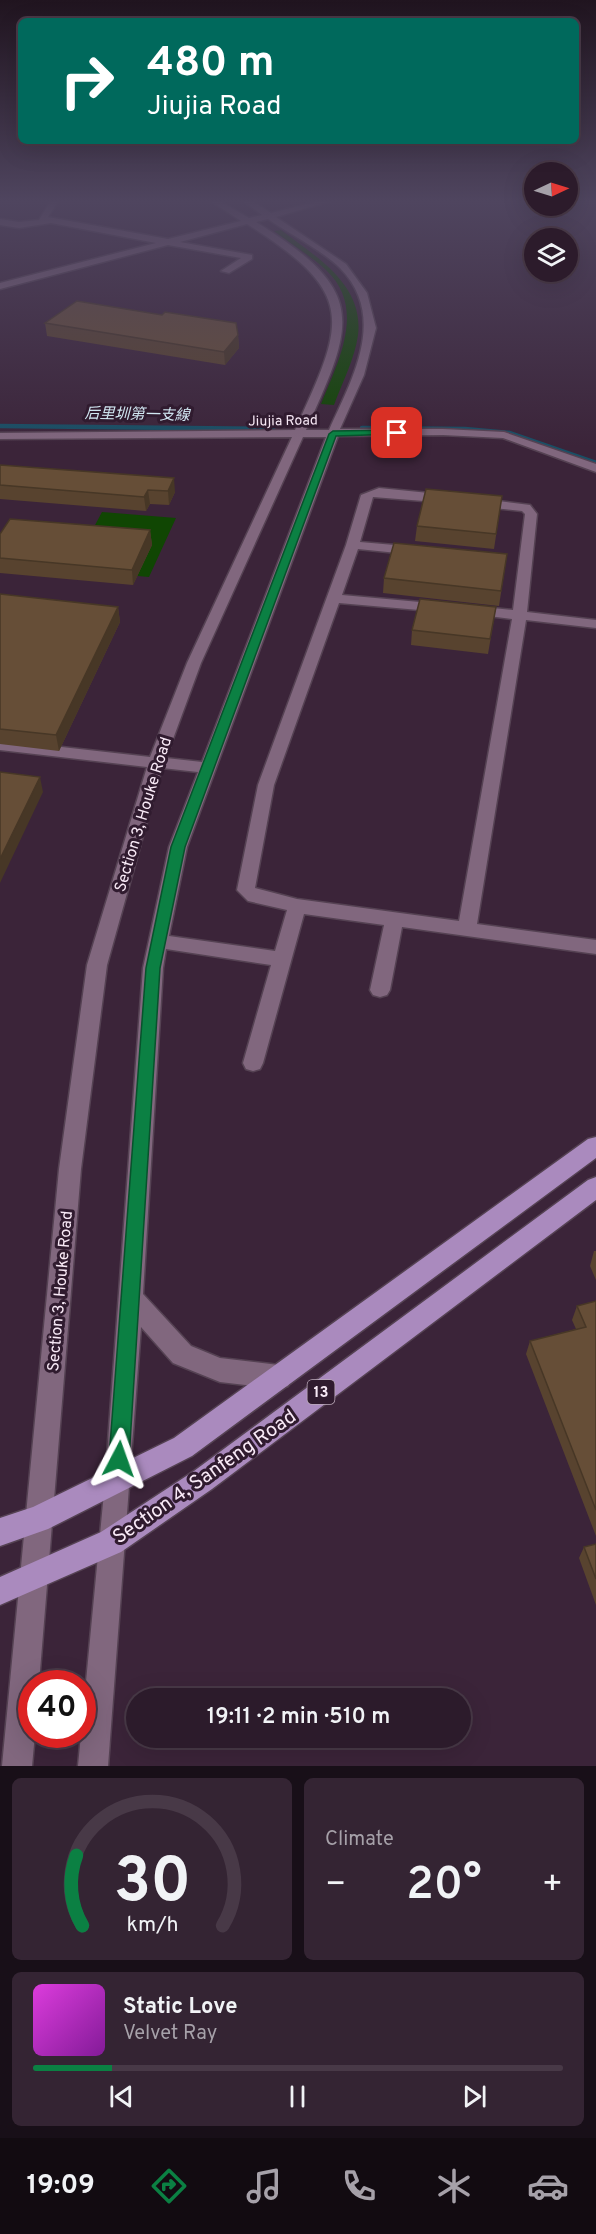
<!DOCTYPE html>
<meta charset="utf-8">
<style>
body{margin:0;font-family:Overpass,"Noto Sans TC",sans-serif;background:#342433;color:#f1f3f6;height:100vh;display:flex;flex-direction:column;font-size:22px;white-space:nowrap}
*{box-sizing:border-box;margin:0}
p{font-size:20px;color:#a6a1a9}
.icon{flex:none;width:33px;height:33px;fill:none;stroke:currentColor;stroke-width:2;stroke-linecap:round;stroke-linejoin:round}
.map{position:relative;height:1766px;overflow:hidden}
.side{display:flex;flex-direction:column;gap:12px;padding:12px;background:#180f18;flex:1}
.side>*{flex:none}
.guide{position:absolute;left:18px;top:18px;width:561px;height:126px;border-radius:9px;box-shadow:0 6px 24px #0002,0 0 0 2px #483947;background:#00695c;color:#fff;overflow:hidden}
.needle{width:39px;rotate:86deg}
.controls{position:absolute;left:524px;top:162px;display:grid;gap:12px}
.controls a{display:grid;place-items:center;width:54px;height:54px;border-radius:50%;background:#2c1b2b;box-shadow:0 6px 24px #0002,0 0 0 2px #483947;font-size:30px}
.speed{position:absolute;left:18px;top:1670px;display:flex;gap:12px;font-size:30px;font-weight:700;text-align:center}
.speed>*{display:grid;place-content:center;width:78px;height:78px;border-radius:50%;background:#2c1b2b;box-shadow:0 6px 24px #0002,0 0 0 2px #483947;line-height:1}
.speed .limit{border:9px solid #d22;background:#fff;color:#111}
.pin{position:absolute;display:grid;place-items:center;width:51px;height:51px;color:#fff;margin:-26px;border-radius:12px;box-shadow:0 3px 9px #0006}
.me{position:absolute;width:66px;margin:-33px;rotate:4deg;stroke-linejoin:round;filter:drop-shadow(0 0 4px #0008)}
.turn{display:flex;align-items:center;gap:21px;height:126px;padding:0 30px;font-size:27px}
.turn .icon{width:78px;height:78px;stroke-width:2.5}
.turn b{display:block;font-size:42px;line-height:51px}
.big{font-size:45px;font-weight:600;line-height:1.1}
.side .tile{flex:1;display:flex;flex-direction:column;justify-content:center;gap:9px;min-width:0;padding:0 21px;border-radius:9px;background:#342433}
.side .dial{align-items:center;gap:0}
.dial svg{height:156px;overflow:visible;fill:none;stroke:#483947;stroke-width:7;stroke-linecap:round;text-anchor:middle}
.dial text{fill:#f1f3f6;stroke:none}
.song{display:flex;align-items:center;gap:18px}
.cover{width:72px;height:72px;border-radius:9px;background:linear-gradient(135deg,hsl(300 70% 55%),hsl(290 70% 35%))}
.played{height:6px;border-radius:3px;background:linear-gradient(90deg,#0b8043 15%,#483947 15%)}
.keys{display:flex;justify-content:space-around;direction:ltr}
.heat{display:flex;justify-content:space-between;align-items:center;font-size:33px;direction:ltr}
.side .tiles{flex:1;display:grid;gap:12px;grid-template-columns:1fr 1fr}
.tile:last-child{grid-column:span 2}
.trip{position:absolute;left:126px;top:1688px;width:345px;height:60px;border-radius:30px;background:#2c1b2b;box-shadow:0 6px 24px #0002,0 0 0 2px #483947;font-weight:600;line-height:60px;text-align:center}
.tabs{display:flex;height:96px;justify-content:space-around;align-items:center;background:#120b11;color:#a6a1a9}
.tabs .icon{width:42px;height:42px}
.tabs .on{color:#0b8043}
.tabs b{font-size:27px;color:#f1f3f6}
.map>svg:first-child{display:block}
</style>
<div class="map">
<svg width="596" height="1766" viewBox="0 0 596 1766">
<rect width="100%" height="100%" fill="#3b2439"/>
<path fill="#104603" d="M281 230C316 257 364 284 358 335 355 358 342 383 334 405L321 404C338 362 367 308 326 270 311 256 291 244 274 231Z
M102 512 176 518 149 577 71 570Z"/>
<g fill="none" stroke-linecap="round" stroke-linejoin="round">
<path stroke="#194f65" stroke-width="4.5" d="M0 426 273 429
M362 428 465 429 510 433 596 463"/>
<g stroke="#554253" stroke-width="3">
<path id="minor" d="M51 200H59L48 217 168 239 241 221 209 200H218L249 218 262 215 242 200H251L271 213 322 200H334L276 217 346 264 367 293 376 328 364 375 340 429H443L504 432 596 464V472L503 438 443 435 338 436 187 847 169 936 275 951 287 910 248 901 237 890 258 785 346 545 361 495 379 488 449 495 455 499 449 503 373 497 360 542 417 547 424 551 417 555 358 549 342 595 442 604 449 608 442 612 339 603 274 785 255 888 297 899 459 921 512 619 473 614 466 610 473 606 513 610 525 514 522 511 476 506 470 502 476 498 530 505 537 514 527 612 596 620V628L526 620 477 924 596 940V954L402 927 390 990 387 995 380 997 373 995 370 990 384 925 304 914 263 1063 260 1069 253 1071 246 1069 243 1063 271 965 166 949 163 968 143 1294 191 1346 220 1358 279 1365 288 1368 292 1377 288 1386 279 1389 220 1382 173 1363 141 1327 108 1766H78L105 1482 143 968 169 847 198 772 162 768 107 965 81 1169 39 1683H32V1734H35L32 1766H2L59 1169 87 965 147 767 0 750V740L150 757 187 663 292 437 0 439V433L295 430C345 321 358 294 247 224L180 242 252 255V259L229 273 221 271 241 258 168 245 0 289V283L156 243 51 223 19 228 0 225V219L19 222 39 220ZM268 219C288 233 323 251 340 268 388 317 352 379 329 430H306C356 320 367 291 256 222ZM303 437H326L202 762 166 758 201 663Z"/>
</g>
<g stroke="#554253" stroke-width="3">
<path id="major" d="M596 1137V1158L192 1456 48 1529 0 1546V1518L33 1507 174 1438 588 1139Z
M596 1177V1200L212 1489 121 1552 0 1605V1577L101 1532 194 1471 588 1180Z"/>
</g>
<use href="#minor" fill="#81677e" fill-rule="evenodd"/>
<use href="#major" fill="#aa8abe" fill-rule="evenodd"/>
</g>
<path fill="#58432f" d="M45 323 238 335 239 348 225 365 47 336Z
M0 465 175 492 169 505 150 504 146 511 0 499Z
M502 496 494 549 415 541 417 526Z
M150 530 152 545 133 585 0 573V534Z
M507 554 499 606 383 593 384 578Z
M0 594 118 607 120 622 59 751 0 744Z
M496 607 488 654 411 645 412 630Z
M594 1251H596V1280L590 1266Z
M596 1301V1536L526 1354 530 1341 576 1329 572 1320 577 1306Z
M596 1544V1605L579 1558 584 1547Z"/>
<path fill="#473726" d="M238 335 239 348 225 365 224 352Z
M174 478 175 492 169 505 168 491Z
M148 490 150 504 146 511 144 497Z
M150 530 152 545 133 585 132 570Z
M118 607 120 622 59 751 56 735Z
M40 777 43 792 0 883V859Z"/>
<path fill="#664e37" stroke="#473726" stroke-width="1.5" d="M77 301 162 315 165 312 236 323 238 335 224 352 45 323Z
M0 465 174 478 168 491 148 490 144 497 0 485Z
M426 489 502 496 496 534 417 526Z
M10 519 150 530 132 570 0 558V534Z
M394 543 507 554 501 591 384 578Z
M0 594 118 607 56 735 0 729Z
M420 599 496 607 490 639 412 630Z
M0 772 40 777 0 859Z
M596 1301V1510L530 1341 586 1327 577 1306Z
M596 1544V1579L584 1547Z"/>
<linearGradient id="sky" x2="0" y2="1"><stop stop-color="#20141f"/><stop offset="0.45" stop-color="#4f455f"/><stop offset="1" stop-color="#4f455f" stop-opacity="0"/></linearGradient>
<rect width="596" height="447" fill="url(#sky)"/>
<path fill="#0b8043" stroke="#07532c" stroke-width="1.5" d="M397 430 400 431V434L336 436 185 847 160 968 129 1459 126 1466 119 1469 112 1466 109 1459 146 968 171 847 329 434 333 431Z"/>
<g text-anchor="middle" stroke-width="6" stroke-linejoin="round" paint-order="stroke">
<g font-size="14" fill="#f8e9f6" stroke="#301b2f">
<text transform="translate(283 420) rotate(-1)" y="5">Jiujia Road</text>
</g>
<g font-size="15" font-style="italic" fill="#d1e7f2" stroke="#301b2f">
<text transform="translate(137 414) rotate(1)" y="5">后里圳第一支線</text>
</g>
<rect fill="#301b2f" stroke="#bcabba" stroke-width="1.5" x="307.5" y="1380" width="27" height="24" rx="4.5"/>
<g font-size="15" font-weight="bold" fill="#f8e9f6">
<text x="321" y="1397">13</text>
</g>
<g font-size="16" fill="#f8e9f6" stroke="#301b2f">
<text transform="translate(142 814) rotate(-73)" y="6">Section 3, Houke Road</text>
<text transform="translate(59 1291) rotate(-85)" y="6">Section 3, Houke Road</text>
</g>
<g font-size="20" fill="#f8e9f6" stroke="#301b2f">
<text transform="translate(204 1476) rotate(-35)" y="7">Section 4, Sanfeng Road</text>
</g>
</g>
</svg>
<div class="controls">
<a><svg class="needle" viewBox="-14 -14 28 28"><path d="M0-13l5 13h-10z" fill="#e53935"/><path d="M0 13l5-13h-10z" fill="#a6a1a9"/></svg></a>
<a><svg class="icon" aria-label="layers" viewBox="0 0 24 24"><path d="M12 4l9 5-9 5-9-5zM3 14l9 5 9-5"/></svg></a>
</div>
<div class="speed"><div class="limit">40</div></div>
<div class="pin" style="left:397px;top:433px;background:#d93025"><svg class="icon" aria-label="arrive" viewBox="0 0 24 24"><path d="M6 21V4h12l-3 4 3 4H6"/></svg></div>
<svg class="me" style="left:119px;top:1459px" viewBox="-20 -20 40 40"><path d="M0-17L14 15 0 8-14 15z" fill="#0b8043" stroke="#fff" stroke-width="4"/></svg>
<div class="trip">19:11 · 2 min · 510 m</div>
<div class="guide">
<div class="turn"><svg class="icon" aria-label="right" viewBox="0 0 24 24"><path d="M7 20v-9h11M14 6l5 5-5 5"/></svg><div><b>480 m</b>Jiujia Road</div></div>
</div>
</div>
<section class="side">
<div class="tiles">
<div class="tile dial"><svg viewBox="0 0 100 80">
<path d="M14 69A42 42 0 1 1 86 69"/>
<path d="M14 69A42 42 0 0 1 11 33" stroke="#0b8043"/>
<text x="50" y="56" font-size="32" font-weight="700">30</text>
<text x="50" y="72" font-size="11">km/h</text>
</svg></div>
<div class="tile"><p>Climate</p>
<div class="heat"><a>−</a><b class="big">20°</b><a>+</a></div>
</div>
<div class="tile">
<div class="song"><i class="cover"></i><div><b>Static Love</b><p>Velvet Ray</p></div></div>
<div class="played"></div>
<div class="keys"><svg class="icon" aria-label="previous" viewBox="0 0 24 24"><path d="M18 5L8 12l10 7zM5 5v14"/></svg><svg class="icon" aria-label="pause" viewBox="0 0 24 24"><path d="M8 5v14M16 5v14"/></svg><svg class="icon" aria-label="next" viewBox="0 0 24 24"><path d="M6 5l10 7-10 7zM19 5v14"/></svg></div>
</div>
</div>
</section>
<nav class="tabs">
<b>19:09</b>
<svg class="icon on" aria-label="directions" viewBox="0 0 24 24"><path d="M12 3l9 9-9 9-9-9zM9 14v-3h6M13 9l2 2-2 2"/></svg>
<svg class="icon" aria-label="music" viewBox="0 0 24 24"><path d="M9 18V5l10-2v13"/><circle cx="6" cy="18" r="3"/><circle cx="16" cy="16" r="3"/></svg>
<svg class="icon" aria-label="phone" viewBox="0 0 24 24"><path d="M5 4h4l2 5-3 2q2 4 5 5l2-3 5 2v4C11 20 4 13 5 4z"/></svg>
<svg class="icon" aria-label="climate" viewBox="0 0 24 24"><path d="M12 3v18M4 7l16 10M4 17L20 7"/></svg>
<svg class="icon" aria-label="car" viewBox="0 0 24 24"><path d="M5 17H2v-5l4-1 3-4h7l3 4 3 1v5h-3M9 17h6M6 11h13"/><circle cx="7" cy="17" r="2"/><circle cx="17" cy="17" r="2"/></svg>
</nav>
